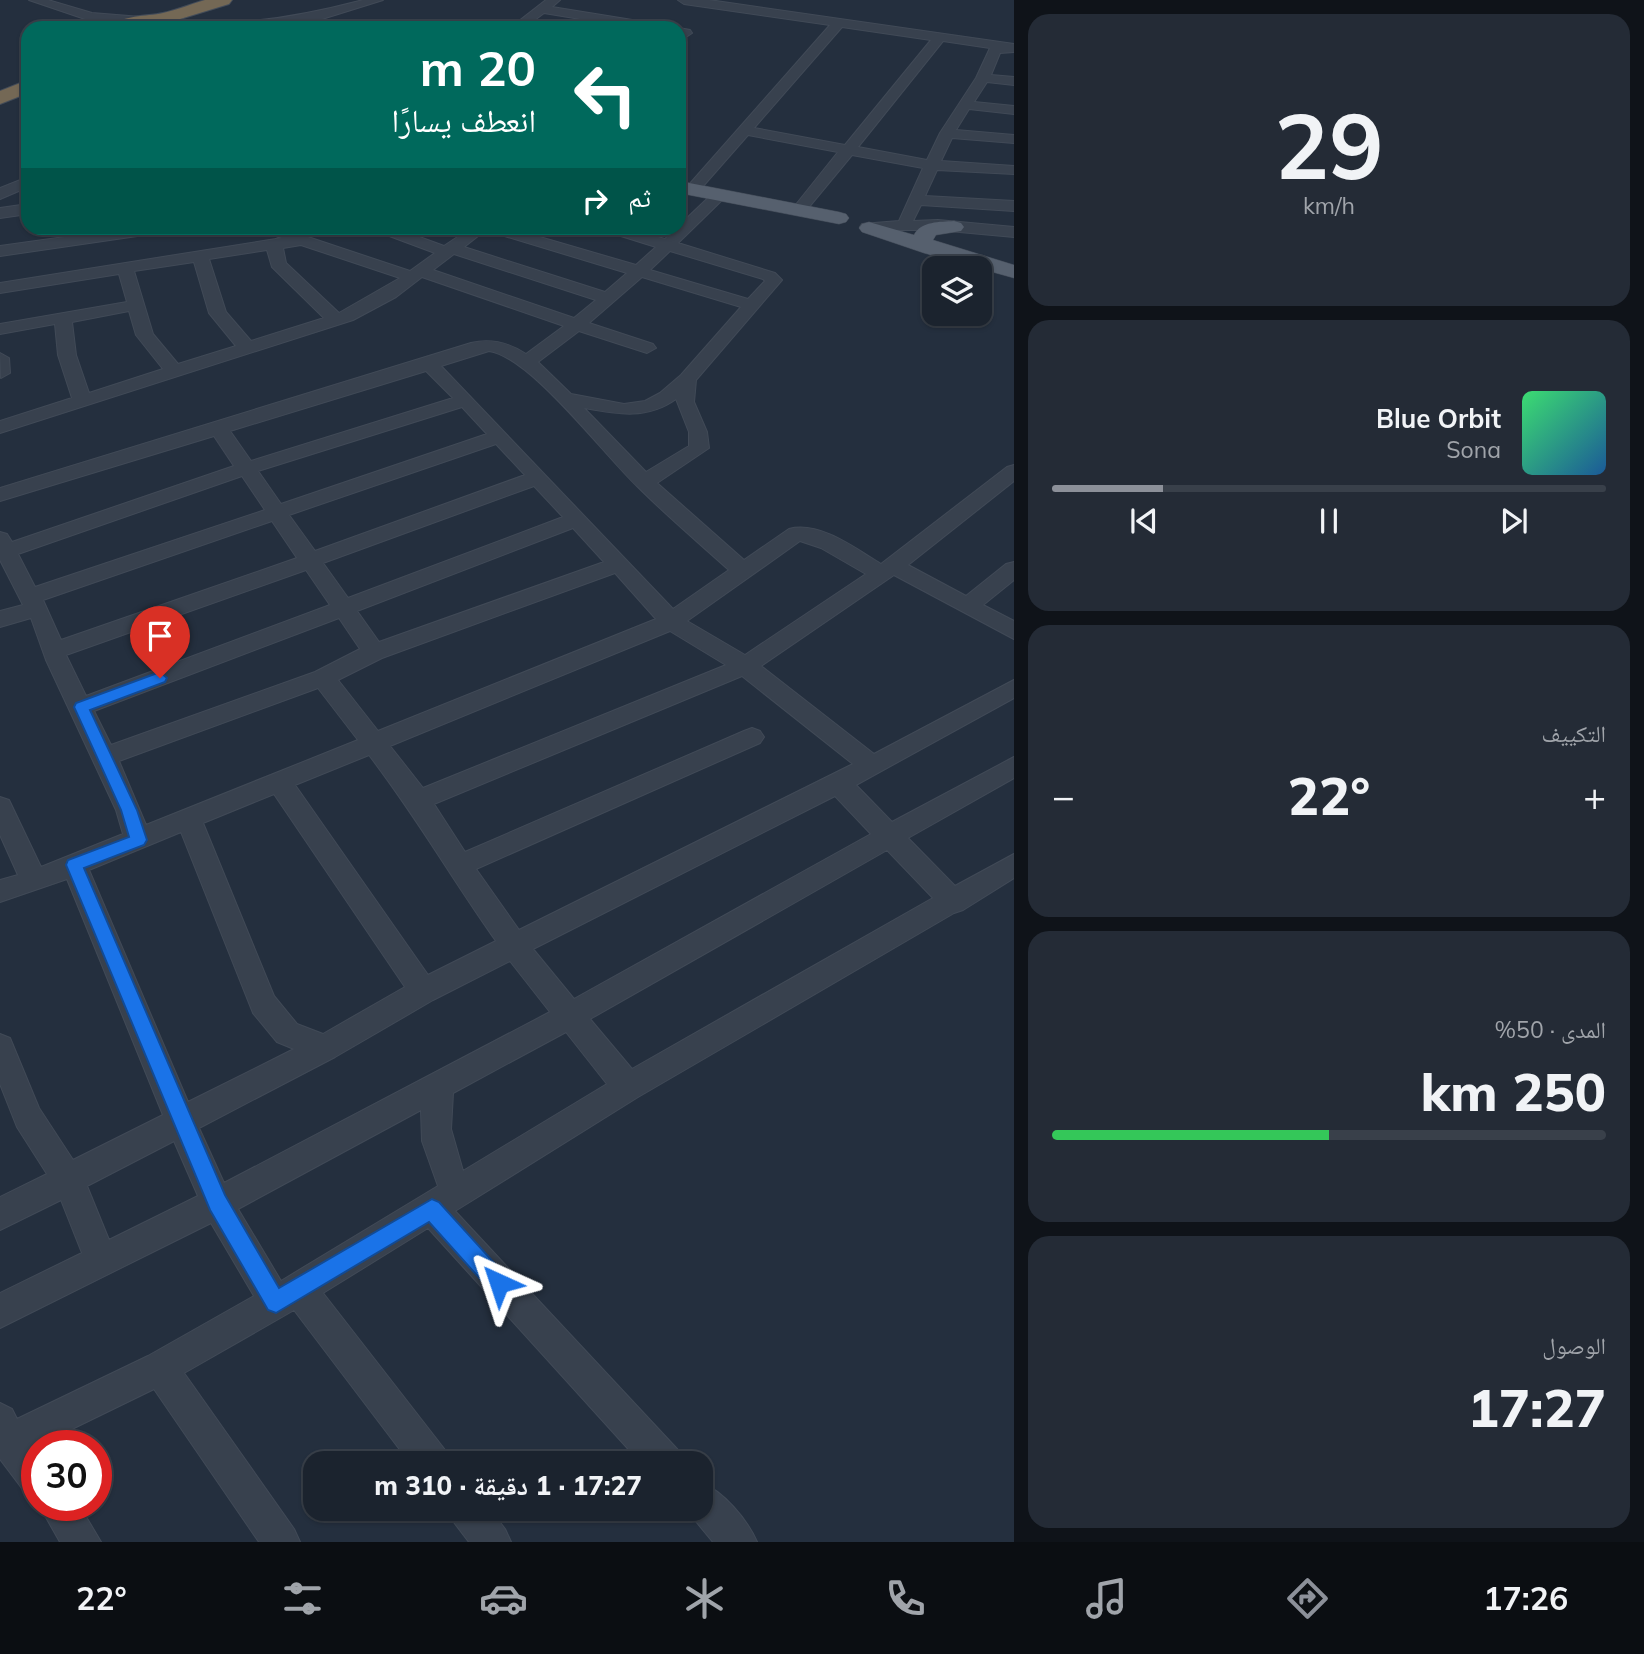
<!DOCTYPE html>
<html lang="ar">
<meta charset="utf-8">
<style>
body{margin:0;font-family:Mulish,"Noto Naskh Arabic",sans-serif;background:#242b36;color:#f1f3f6;direction:rtl;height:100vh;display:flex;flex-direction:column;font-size:26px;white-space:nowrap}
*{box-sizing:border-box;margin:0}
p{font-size:23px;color:#a0a4aa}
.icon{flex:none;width:38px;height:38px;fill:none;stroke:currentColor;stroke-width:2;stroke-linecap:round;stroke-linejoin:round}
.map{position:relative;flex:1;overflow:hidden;direction:ltr}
.drawer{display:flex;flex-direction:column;gap:14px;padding:14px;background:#0f1319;width:630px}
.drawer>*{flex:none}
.banner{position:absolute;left:21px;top:21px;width:665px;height:214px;border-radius:21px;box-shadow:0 2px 5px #0004,0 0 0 2px #39404a;direction:rtl;background:#00695c;color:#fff;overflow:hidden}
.controls{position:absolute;left:922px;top:256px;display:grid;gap:14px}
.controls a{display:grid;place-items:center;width:70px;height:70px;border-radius:14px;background:#1b232e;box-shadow:0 2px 5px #0004,0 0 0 2px #39404a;font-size:35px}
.speed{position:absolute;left:21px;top:1430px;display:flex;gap:14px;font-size:35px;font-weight:700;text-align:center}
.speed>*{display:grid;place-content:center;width:91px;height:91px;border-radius:50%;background:#1b232e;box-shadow:0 2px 5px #0004,0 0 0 2px #39404a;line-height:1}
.speed .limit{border:10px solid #d22;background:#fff;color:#111}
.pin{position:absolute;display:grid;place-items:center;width:60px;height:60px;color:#fff;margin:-72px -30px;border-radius:50% 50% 50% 0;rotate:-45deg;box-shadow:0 0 7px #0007}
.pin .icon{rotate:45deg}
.me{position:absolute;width:77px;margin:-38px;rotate:318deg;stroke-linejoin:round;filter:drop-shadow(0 0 5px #0008)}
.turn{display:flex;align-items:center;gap:24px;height:147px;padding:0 35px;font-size:32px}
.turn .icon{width:91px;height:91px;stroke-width:2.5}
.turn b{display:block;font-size:49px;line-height:60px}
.then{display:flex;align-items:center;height:66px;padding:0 35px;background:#0003;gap:14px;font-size:26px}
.big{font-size:52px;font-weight:800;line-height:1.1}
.drawer .card{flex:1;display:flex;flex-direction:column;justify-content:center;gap:10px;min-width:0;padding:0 24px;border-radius:21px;background:#242b36}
.drawer .dial{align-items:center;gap:0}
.dial b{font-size:91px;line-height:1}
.song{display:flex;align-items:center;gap:21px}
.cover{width:84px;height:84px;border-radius:10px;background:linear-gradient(135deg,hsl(140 70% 55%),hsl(210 70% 35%))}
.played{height:7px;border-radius:4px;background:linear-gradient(90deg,#8c9099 20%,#39404a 20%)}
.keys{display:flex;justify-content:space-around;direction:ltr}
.heat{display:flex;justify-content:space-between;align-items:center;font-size:38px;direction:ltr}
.charge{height:10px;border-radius:5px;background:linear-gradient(90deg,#34c759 50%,#39404a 0)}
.trip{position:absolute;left:303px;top:1451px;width:410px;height:70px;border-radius:21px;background:#1b232e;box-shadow:0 2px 5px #0004,0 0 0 2px #39404a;font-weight:800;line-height:70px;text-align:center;direction:rtl}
.tabs{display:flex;height:112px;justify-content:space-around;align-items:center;background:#0b0e12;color:#a0a4aa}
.tabs .icon{width:49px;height:49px}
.tabs .on{color:#8c9099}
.tabs b{font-size:32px;color:#f1f3f6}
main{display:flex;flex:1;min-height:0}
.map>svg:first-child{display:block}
</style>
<main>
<section class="drawer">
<div class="card dial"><b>29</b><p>km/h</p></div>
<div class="card">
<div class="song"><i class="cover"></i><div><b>Blue Orbit</b><p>Sona</p></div></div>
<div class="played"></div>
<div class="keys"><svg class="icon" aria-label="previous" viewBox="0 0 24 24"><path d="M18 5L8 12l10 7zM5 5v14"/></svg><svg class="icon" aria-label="pause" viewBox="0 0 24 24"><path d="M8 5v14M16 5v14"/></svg><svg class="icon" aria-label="next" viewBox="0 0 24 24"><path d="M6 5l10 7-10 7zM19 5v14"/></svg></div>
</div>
<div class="card"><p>التكييف</p>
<div class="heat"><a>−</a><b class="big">22°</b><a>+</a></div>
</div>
<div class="card"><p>المدى · 50%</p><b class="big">250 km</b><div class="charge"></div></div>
<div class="card"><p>الوصول</p><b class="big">17:27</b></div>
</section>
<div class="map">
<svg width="1014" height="1542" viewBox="0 0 1014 1542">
<rect width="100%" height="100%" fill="#242f3e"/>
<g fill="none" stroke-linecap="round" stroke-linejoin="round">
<g stroke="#414a57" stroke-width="2">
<path id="minor" d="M29 0H48L92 13 141 17 147 21 141 25 91 21Z
M363 0H383L322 19 250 28H189C197 21 214 23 225 23 272 21 318 12 363 0Z
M546 0H560L552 7 657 24 663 28H635L544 13 524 28H510Z
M678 0H709L1014 44V52L1000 53 991 75 1014 77V85L987 82 974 102 1014 106V114L969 109 956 130 1014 135V143L952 138 941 161 1014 166V174L937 170 925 196 1014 201V211L921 205 913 221 938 220 1014 227V237L938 230H862L860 227 862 224 899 221 923 168 852 155 804 213H794L791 210 794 207 838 152 748 135 697 193H687L684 190 687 187 830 25 684 4ZM842 27 931 40 845 145 754 128ZM943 41 990 48 976 78 940 133 927 160 858 147Z
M679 28 690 30 692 33 686 37 679 36Z
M28 177V187L0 199V188Z
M713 196 721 201 718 204 678 243 775 273 782 280 696 380 694 402 707 432 709 448 657 483 744 560 789 529C820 521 856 549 881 564L1007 467 1014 465V481L908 565 966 596 1006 564 1014 562V580L983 605 1014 621V639L894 575 761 666 874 754 1014 680V698L856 785 892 822 1014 757V778L908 838 955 886 1014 854V878L963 910 954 913 638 1097 455 1211 678 1450 683 1463H641L428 1228 323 1293 445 1450 450 1463H410L294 1310 184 1373 294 1529 300 1542H259L154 1389 37 1446V1496L24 1491 0 1459V1403L12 1409 17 1419 148 1356 254 1296 211 1223 0 1328V1293L82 1253 61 1200 0 1230V1197L47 1174 17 1127 0 1084V1034L10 1038 39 1108 73 1160 163 1115 67 879 0 902V880L18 875 0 835V797L9 800 41 867 123 834 116 810 46 660 31 618 0 627V611L23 605 0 560V532L7 534 12 542 234 466 214 436 0 501V488L471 343C492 338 509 343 526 354L564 326 422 277 396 297 353 320 0 433V421L72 398 58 355 55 324 0 334V324L127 302 119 274 0 293V283L282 238 261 231 260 228H281L410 271 435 253 376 231 375 228H395L444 246 471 228H509L636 265 656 247 605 231 604 228H626L665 239 708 198ZM487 229 488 231 627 273 605 292 464 247ZM301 245 400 278 339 313 286 263 283 248ZM267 250 272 267 324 318 251 341 226 312 209 259ZM670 251 763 279 765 281 748 299 650 270ZM454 254 596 300 574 318 433 270ZM194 262 209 313 236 346 178 364 153 334 134 271ZM642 277 741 307 681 375 660 393 645 401 624 404 571 394 538 362 579 331 647 353 656 348 653 344 589 323ZM129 311 136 335 163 369 89 393 76 355 72 322ZM489 351C531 357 604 455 638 487 667 516 699 543 729 570L673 609 441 366ZM426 371 453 398 251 461 230 431ZM676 399 689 432V446L646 472 584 408C617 414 647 420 676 399ZM462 407 487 434 281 504 258 471ZM496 444 525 475 315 551 289 515ZM242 476 265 510 35 587 18 554ZM534 486 563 517 348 598 323 563ZM272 521 297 558 61 640 43 600ZM573 528 604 562 379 642 357 611ZM800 541 821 548 866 574 745 655 687 621ZM306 570 330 605 86 696 66 655ZM615 573 656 619 378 731 338 680 382 658ZM339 618 360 649 315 672 111 745 94 711ZM670 631 726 665 423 788 390 746ZM742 676 853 764 519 930 476 869 760 743 764 737 760 731 752 728 744 731 465 852 434 804ZM318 688 358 740 146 825 119 761ZM369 755C416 816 452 879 496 941L428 975 295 785ZM274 794 405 987 323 1034 297 1024 274 996 203 823ZM835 796 871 834 574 999 533 949ZM181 832 253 1013 277 1042 294 1049 188 1102 89 870ZM887 850 933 898 632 1069 590 1019ZM510 961 550 1012 224 1183 199 1128 335 1057 433 1000ZM566 1032 607 1084 463 1171 451 1129 453 1093ZM421 1110 422 1141 438 1186 281 1281 238 1209ZM174 1141 198 1196 109 1240 87 1186Z
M28 204V214L0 218V208Z
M129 228H166L158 233 0 256V246Z
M0 353 9 358 10 373 1 378Z
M700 1482C723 1491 747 1519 757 1542H713L685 1508H700Z
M39 1505H79L101 1542H60Z
M448 1508H489L505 1529 511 1542H469L453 1521Z"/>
</g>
<g stroke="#414a57" stroke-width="1">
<path id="major" d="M679 181 839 212 846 214 849 218 846 222 839 224 679 193Z
M954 221 961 223 964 227 961 231 936 235 933 240 1014 265V278L924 253 862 232 859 228 862 224 869 222 914 235C921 221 940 222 954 221Z"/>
</g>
<g stroke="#434c59" stroke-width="2">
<path id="highway" d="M205 0H232L229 4 180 19 192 28 156 25 110 28C122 14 146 17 163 13 177 10 191 4 205 0Z
M28 80V93L0 104V91Z"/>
</g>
<use href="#minor" fill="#38414e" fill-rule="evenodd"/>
<use href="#major" fill="#56606e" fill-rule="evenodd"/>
<use href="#highway" fill="#746855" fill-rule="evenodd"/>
</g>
<path fill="#1a73e8" stroke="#114b97" stroke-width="2" d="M160 672 167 678 165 682 90 710 137 810 147 840 144 845 84 868 225 1195 279 1288 432 1199 439 1202 506 1276 509 1283 506 1291 499 1294 491 1291 429 1222 276 1313 268 1310 210 1210 66 865 68 860 129 837 121 810 74 707 76 703Z"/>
</svg>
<div class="controls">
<a><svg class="icon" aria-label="layers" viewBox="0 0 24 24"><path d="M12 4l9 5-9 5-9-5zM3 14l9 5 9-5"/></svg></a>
</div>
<div class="speed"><div class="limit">30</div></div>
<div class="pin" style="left:160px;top:678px;background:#d93025"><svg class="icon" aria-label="arrive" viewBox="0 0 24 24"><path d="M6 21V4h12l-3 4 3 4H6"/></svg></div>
<svg class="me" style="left:499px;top:1283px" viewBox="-20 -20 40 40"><path d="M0-17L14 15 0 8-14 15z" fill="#1a73e8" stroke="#fff" stroke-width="4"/></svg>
<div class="trip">17:27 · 1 دقيقة · 310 m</div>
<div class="banner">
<div class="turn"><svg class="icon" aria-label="left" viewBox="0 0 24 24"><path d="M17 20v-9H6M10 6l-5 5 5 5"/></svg><div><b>20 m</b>انعطف يسارًا</div></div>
<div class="then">ثم<svg class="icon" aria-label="right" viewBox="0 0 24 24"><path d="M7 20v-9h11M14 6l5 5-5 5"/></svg></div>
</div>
</div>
</main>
<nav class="tabs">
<b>17:26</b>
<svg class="icon on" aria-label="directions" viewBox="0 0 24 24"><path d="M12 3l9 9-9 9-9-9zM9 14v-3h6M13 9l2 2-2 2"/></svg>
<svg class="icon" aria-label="music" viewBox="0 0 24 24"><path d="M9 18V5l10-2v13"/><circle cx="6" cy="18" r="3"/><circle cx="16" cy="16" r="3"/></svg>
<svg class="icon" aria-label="phone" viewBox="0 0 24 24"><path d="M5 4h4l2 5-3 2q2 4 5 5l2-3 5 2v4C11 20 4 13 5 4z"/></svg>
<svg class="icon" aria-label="climate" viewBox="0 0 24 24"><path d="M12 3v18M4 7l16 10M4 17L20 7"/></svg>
<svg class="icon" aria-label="car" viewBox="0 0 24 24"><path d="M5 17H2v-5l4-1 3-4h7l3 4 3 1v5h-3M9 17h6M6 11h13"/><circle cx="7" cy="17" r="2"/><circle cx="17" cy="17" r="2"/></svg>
<svg class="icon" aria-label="filters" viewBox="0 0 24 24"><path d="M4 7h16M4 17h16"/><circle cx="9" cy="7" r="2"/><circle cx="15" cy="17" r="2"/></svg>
<b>22°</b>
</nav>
